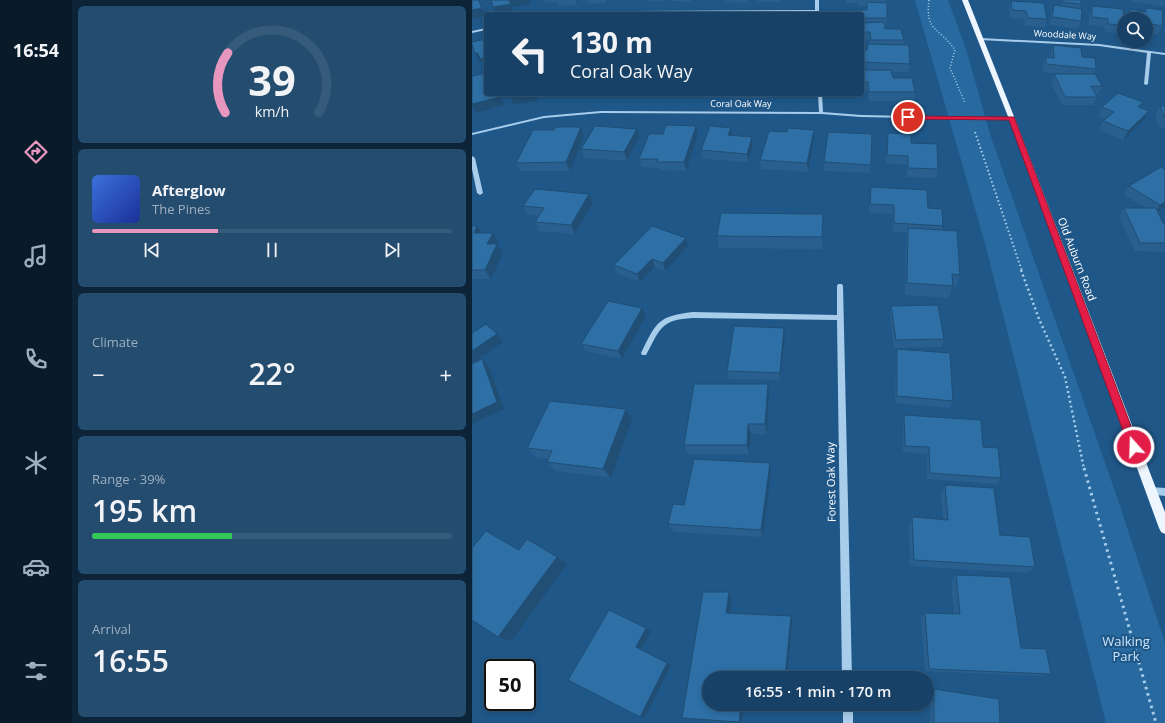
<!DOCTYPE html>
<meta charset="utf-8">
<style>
body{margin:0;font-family:"Open Sans",sans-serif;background:#244c6f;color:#f1f3f6;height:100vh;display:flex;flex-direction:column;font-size:15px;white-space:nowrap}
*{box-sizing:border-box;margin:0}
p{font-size:13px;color:#9eafbf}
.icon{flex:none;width:22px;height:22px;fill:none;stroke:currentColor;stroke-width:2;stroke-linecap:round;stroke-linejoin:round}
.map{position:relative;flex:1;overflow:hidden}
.sheet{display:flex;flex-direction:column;gap:6px;padding:6px;background:#0d2438;width:400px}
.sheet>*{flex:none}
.top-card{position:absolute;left:12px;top:12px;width:380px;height:84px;border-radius:4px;box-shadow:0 2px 6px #0003,0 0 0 1px #365a7a;background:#174166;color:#f1f3f6;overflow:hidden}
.buttons{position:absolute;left:645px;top:12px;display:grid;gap:8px}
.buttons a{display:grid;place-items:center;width:36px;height:36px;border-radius:50%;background:#174166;box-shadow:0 2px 6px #0003,0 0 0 1px #365a7a;font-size:20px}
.speed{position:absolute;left:12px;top:659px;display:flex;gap:8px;font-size:20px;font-weight:700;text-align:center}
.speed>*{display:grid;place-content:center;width:52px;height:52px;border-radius:50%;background:#174166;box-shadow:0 2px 6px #0003,0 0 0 1px #365a7a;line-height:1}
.speed .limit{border:2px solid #111;border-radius:6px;background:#fff;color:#111}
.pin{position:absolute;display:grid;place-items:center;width:34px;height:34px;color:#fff;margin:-17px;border:2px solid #fff;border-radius:50%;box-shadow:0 1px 4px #0007}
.me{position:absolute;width:44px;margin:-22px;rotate:340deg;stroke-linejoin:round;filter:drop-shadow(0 0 3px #0008)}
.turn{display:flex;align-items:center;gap:14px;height:84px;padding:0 20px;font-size:18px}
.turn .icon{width:52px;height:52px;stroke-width:2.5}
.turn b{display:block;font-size:28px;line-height:34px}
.big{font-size:30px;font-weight:600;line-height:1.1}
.sheet .tile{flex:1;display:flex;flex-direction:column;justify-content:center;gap:6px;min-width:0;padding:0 14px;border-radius:6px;background:#244c6f}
.sheet .dial{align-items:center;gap:0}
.dial svg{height:104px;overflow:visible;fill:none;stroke:#365a7a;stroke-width:7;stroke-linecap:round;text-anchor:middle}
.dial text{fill:#f1f3f6;stroke:none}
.song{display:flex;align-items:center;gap:12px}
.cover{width:48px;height:48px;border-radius:6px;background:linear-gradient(135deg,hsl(220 70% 55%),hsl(230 70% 35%))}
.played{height:4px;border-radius:2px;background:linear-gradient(90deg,#e797bd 35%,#365a7a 35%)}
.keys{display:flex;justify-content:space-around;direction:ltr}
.heat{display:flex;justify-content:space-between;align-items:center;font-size:22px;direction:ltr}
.charge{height:6px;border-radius:3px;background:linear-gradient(90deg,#34c759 39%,#365a7a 0)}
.trip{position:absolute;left:230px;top:671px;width:232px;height:40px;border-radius:20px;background:#174166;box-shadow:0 2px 6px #0003,0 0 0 1px #365a7a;font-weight:600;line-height:40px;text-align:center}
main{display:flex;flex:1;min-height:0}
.dock{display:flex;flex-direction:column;width:72px;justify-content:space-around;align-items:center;background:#091a29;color:#9eafbf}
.dock .icon{width:28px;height:28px}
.dock .active{color:#e797bd}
.dock b{font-size:18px;color:#f1f3f6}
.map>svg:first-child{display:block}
</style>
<main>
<nav class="dock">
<b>16:54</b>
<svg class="icon active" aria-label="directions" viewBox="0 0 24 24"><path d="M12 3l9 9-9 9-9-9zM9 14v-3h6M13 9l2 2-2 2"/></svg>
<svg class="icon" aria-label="music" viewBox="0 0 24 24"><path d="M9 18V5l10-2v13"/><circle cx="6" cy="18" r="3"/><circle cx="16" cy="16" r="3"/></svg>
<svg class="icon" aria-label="phone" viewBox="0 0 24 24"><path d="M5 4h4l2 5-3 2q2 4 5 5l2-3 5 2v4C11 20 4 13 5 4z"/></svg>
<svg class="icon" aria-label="climate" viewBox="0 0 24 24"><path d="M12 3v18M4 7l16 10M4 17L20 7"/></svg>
<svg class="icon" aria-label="car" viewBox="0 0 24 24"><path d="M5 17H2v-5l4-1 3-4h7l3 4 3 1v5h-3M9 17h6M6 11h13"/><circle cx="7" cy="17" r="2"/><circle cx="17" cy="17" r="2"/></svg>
<svg class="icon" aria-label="filters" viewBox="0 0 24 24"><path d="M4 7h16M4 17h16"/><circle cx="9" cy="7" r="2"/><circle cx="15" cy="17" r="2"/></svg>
</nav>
<section class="sheet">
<div class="tile dial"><svg viewBox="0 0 100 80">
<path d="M14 69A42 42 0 1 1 86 69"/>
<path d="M14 69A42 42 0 0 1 16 23" stroke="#e797bd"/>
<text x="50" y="56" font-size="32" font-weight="700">39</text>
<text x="50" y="72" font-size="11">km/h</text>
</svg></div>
<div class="tile">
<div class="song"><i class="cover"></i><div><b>Afterglow</b><p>The Pines</p></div></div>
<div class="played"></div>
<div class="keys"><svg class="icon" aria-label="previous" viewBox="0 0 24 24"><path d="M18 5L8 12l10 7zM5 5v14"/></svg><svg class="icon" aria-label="pause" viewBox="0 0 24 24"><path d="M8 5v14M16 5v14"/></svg><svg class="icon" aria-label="next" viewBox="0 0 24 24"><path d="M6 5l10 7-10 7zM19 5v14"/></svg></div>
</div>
<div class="tile"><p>Climate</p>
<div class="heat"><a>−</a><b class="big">22°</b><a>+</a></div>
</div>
<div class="tile"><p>Range · 39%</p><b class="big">195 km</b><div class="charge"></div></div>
<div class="tile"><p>Arrival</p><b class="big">16:55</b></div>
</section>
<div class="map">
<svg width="693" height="723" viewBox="0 0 693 723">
<rect width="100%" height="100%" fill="#1f5788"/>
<path fill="#286aa0" d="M443 0H476L494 49 518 134 645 497 693 643V723H634L514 247Z"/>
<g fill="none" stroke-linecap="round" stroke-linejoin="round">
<path stroke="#a8cdeb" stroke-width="1.5" stroke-dasharray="1 2" stroke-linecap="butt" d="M457 0C453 33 468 27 483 50L478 68 493 103"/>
<path stroke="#a8cdeb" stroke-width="2" stroke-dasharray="1.5 2.5" stroke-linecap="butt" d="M503 132 550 271"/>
<path stroke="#a8cdeb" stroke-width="2.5" stroke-dasharray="2 3" stroke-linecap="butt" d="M549 270 567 319 593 377 612 469"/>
<path stroke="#a8cdeb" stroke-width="3" stroke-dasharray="2.5 4" stroke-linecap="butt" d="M612 468 684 723"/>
<path fill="#a8cdeb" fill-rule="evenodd" d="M343 0H347V14H343V12L119 14 121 13 164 11 343 10Z
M14 28V30L0 33V31Z
M509 38 627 44 693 53V55L679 53 676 84 674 85 672 84 675 53 627 46 508 40 507 39Z
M346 94H350L351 112 389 115 540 118 542 119 540 120 389 117 349 114 129 113 72 118 0 135V133L72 116 129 111 347 112Z
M0 156 3 158 11 193 8 195 5 193 0 169Z
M366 284H370L371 286 380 678H370L365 320 221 318C188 320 189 328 174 355H170L169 353C184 323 185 316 221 312L365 315V286Z
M679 487 693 488V496L676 494 675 491 676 488Z
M371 704H381V723H371Z"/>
<path fill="#edf5fe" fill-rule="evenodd" d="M490 0H496L543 119 693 512V534L689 532 687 528 537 119Z"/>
</g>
<path fill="#285f8e" d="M72 0H106L105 5 86 6 85 2 73 3Z
M115 0H134V3L116 4Z
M173 0H191L190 2 173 1Z
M200 0H219L218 2 200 1Z
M254 0H276L275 3 254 2Z
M286 0H309V2H286Z
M374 0H414L415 18 414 27H412L413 29 432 40 431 45 438 64 437 72H420L421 78 443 92 442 101H397L396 90H390V50H395L396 44H398L397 40H390V14L395 10V6H386V3H374Z
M590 0H609V4L607 8 609 21 606 29 578 25 579 13 582 5 589 6Z
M659 0H693V4L691 7 659 1Z
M539 1 575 19 573 27 553 26 552 19 538 18 537 9Z
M620 6 652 19V27L649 34 633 32 632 27 617 25V14Z
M674 8 690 26 686 34 674 32V19H655L659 9 672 12Z
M581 45 610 57 624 69 622 74 630 86 626 94H624L625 97 621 105H590L579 83 582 74H588L571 72V66L574 57 578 58V54Z
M258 94H295V98H259Z
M688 106H693V128H688L683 115Z
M630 107H668L677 111 673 119 651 140 627 130 631 121 634 119 626 116Z
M109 127 112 136 98 171H48L44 163Z
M259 128 260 135 280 137 281 145 276 162 230 159 229 150Z
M416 133 439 143 466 169 465 178 435 177V165L414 163 415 142Z
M226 135 214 171 187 170 186 168 170 167 167 159Z
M167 137 155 161 112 158 109 149Z
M342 138 336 172 289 169 288 160Z
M352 162 399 165 398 173 352 171Z
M657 186 693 207 685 212 691 223H693V252L663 251 647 217 652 208H674L652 195Z
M399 187 456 208 471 226 470 230 488 275 484 287 480 286 477 298 433 295 434 240 435 233 421 232V214L397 213Z
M117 194 121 202 103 234 67 231 63 222 67 216 56 215 51 206Z
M351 214 350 249 247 248 245 236Z
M0 226H5L10 233H21L26 241 25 244 31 253 19 279H0Z
M214 238 216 246 193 271 183 267 168 282 145 274 142 265Z
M419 306 472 339 470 347 422 348 418 314Z
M170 308 174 316 150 359 114 351 109 344Z
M312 328 313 336 308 380 257 379 255 371Z
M425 349 481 401 478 408 423 403 424 357Z
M297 394 295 434H279L277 454H216L212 445Z
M154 409 160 419 139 478 84 471 75 462 76 459 65 458 55 448Z
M432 415 511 447 529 478 525 484 455 479V454L431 452V422Z
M299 472 291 537 202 532 196 524 212 505Z
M473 485 528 535 563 567 555 573 438 566 437 525 440 517 471 519 469 494Z
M484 575 549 648 579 674 570 676 453 671 449 618 453 613 482 614 479 581Z
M260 598 258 613 319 616 320 621 237 678 270 722 210 718Z
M462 689 528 723H458L459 690Z"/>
<path fill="#204e74" d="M37 0H57L59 4 40 7Z
M104 0H106L105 5Z
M39 4 42 12 32 14H24L21 7Z
M10 8 14 16 0 19V10Z
M3 53H6L14 58V67L13 68 10 61 8 62Z
M27 94H28L32 105 4 113 0 107V104Z
M49 94H65L66 100 42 105 38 96Z
M677 111 673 119 651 140 656 131Z
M224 126 226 135 214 171 212 162Z
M109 127 112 136 98 171 94 162Z
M259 128 260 136 256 135Z
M165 129 167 137 155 161 152 152Z
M342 130V138L336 172 335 163Z
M280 137 281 145 276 162 275 154Z
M117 194 121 202 103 234 99 225Z
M693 202V207L683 213 688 205Z
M5 226 11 234 2 233Z
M21 233 26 241 21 253 15 244Z
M214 238 216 246 193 271 191 263Z
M25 244 31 253 19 279 13 270Z
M180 259 183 267 168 282 165 274Z
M170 308 174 316 150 359 146 351Z
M312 328 313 336 308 380V373Z
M25 334 31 342 0 363V351Z
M10 359 17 367 32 409 0 424V414Z
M296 384 297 394 295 434 293 424Z
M154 409 160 419 139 478 131 469Z
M276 424 279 434 277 454 275 445Z
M298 463 299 472 291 537 289 530Z
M85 557 95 564 39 641 26 637Z
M257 592 260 598 258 617 254 613Z
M319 616 320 621 315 678H313Z
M174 628 179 631 169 650 199 665 173 718 168 717 164 647Z
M269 704H272L270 722H267Z"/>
<path fill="#2e6fa5" stroke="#204e74" d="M0 0H6L10 8 0 10Z
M19 0H37L39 4 21 7Z
M590 0H609V4L590 2Z
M539 1 572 3 575 19 556 18 554 11 540 10Z
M395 2 415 3V18H390V14H381V10H395Z
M582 5 610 9 609 21 580 17Z
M620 6 651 9 652 25 636 24V19L620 17Z
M674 8 691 10 690 26 674 23V19H658L659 9 674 12Z
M412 22 413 29H429L432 40H399L398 32H390V23Z
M14 39V58L8 59 6 53H3L0 44V42Z
M396 44 437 45 438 64 390 62V50H395Z
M581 45 609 48 610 57 623 58 624 69 574 64V57L582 58Z
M390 70H419L421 78H440L443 92H397L396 82H390Z
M14 73V94H27L28 97 0 104V76Z
M582 74H623L630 86H619L625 97H593Z
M646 93 671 102 666 107 677 111 656 131 631 121 642 112 630 107Z
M38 94H49L38 96Z
M688 106H693V119Z
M194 125 224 126 212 162H185L186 159H167L177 134H191Z
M123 126 165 129 152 152 109 149Z
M238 126 259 128 256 135 280 137 275 154 229 150Z
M83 127H109L94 162 44 163 61 130H82Z
M316 128 342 130 335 163 288 160 297 131 315 132Z
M356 132 400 134 399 165 352 162Z
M416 133 439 134V143L465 144 466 169 436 168V156L415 155Z
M689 167 693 169V202L688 205 657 186Z
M399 187 455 190 456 208 470 209 471 226 422 223V205L398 204Z
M63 189 117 194 99 225 63 222 72 208 51 206Z
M652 208H684L691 223H693V243H668Z
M249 213 351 214 350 237 245 236Z
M0 226H5L2 233H21L15 244H25L13 270H0Z
M180 226 214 238 191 263 180 259 165 274 142 265Z
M436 228 485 231 488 275 480 274 481 286 435 283Z
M136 301 170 308 146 351 109 344Z
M466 305 472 339 424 340 419 306Z
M14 324 25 334 0 351V333Z
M262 326 312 328 308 373 255 371Z
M425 349 478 353 481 401 425 396Z
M10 359 25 402 0 414V364Z
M222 384H296L293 424H276L275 445H212Z
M78 401 154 409 131 469 75 462 80 451 55 448Z
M432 415 509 420 511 447 526 448 529 478 458 473 457 447 433 446Z
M222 459 298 463 289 530 196 524 201 504 212 505Z
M473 485 522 488 528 535 558 537 563 567 442 560 440 517 476 520Z
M14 531 47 550 55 539 85 557 26 637 0 620V548Z
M484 575 538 577 549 648 574 649 579 674 457 669 453 613 488 614Z
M231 592H257L254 613 319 616 313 678H237V704H269L267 722 210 718Z
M137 610 174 628 164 647 195 663 168 717 96 680Z
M462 689 527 699 528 723H462Z"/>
<path fill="#e11d48" stroke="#92132f" d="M433 116 542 117 667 447 666 450H659L657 447 537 120 436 119 433 118Z"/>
<g text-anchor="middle" stroke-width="4" stroke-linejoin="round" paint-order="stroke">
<g font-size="9" fill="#fff" stroke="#1f5788">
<text transform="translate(593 35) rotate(3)" y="3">Wooddale Way</text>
<text x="269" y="107">Coral Oak Way</text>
</g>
<g font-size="11" fill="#fff" stroke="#1f5788">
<text transform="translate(605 259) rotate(69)" y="4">Old Auburn Road</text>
<text transform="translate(359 482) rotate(-91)" y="4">Forest Oak Way</text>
</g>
<g font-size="13" fill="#cde5f8" stroke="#1f5788">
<text x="654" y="646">Walking<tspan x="654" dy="15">Park</tspan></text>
</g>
</g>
</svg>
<div class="buttons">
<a><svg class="icon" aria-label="search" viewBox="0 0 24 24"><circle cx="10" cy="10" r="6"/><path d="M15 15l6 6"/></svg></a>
</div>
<div class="speed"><div class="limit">50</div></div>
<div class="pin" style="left:436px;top:117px;background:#d93025"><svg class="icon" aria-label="arrive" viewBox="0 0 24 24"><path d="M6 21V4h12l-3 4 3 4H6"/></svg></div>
<svg class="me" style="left:662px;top:447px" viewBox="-20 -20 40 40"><circle r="17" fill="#e11d48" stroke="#fff" stroke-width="3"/><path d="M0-11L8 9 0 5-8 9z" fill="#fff"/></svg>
<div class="trip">16:55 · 1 min · 170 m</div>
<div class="top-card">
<div class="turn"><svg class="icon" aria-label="left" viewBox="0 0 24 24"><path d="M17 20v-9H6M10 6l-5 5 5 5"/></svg><div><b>130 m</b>Coral Oak Way</div></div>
</div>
</div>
</main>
